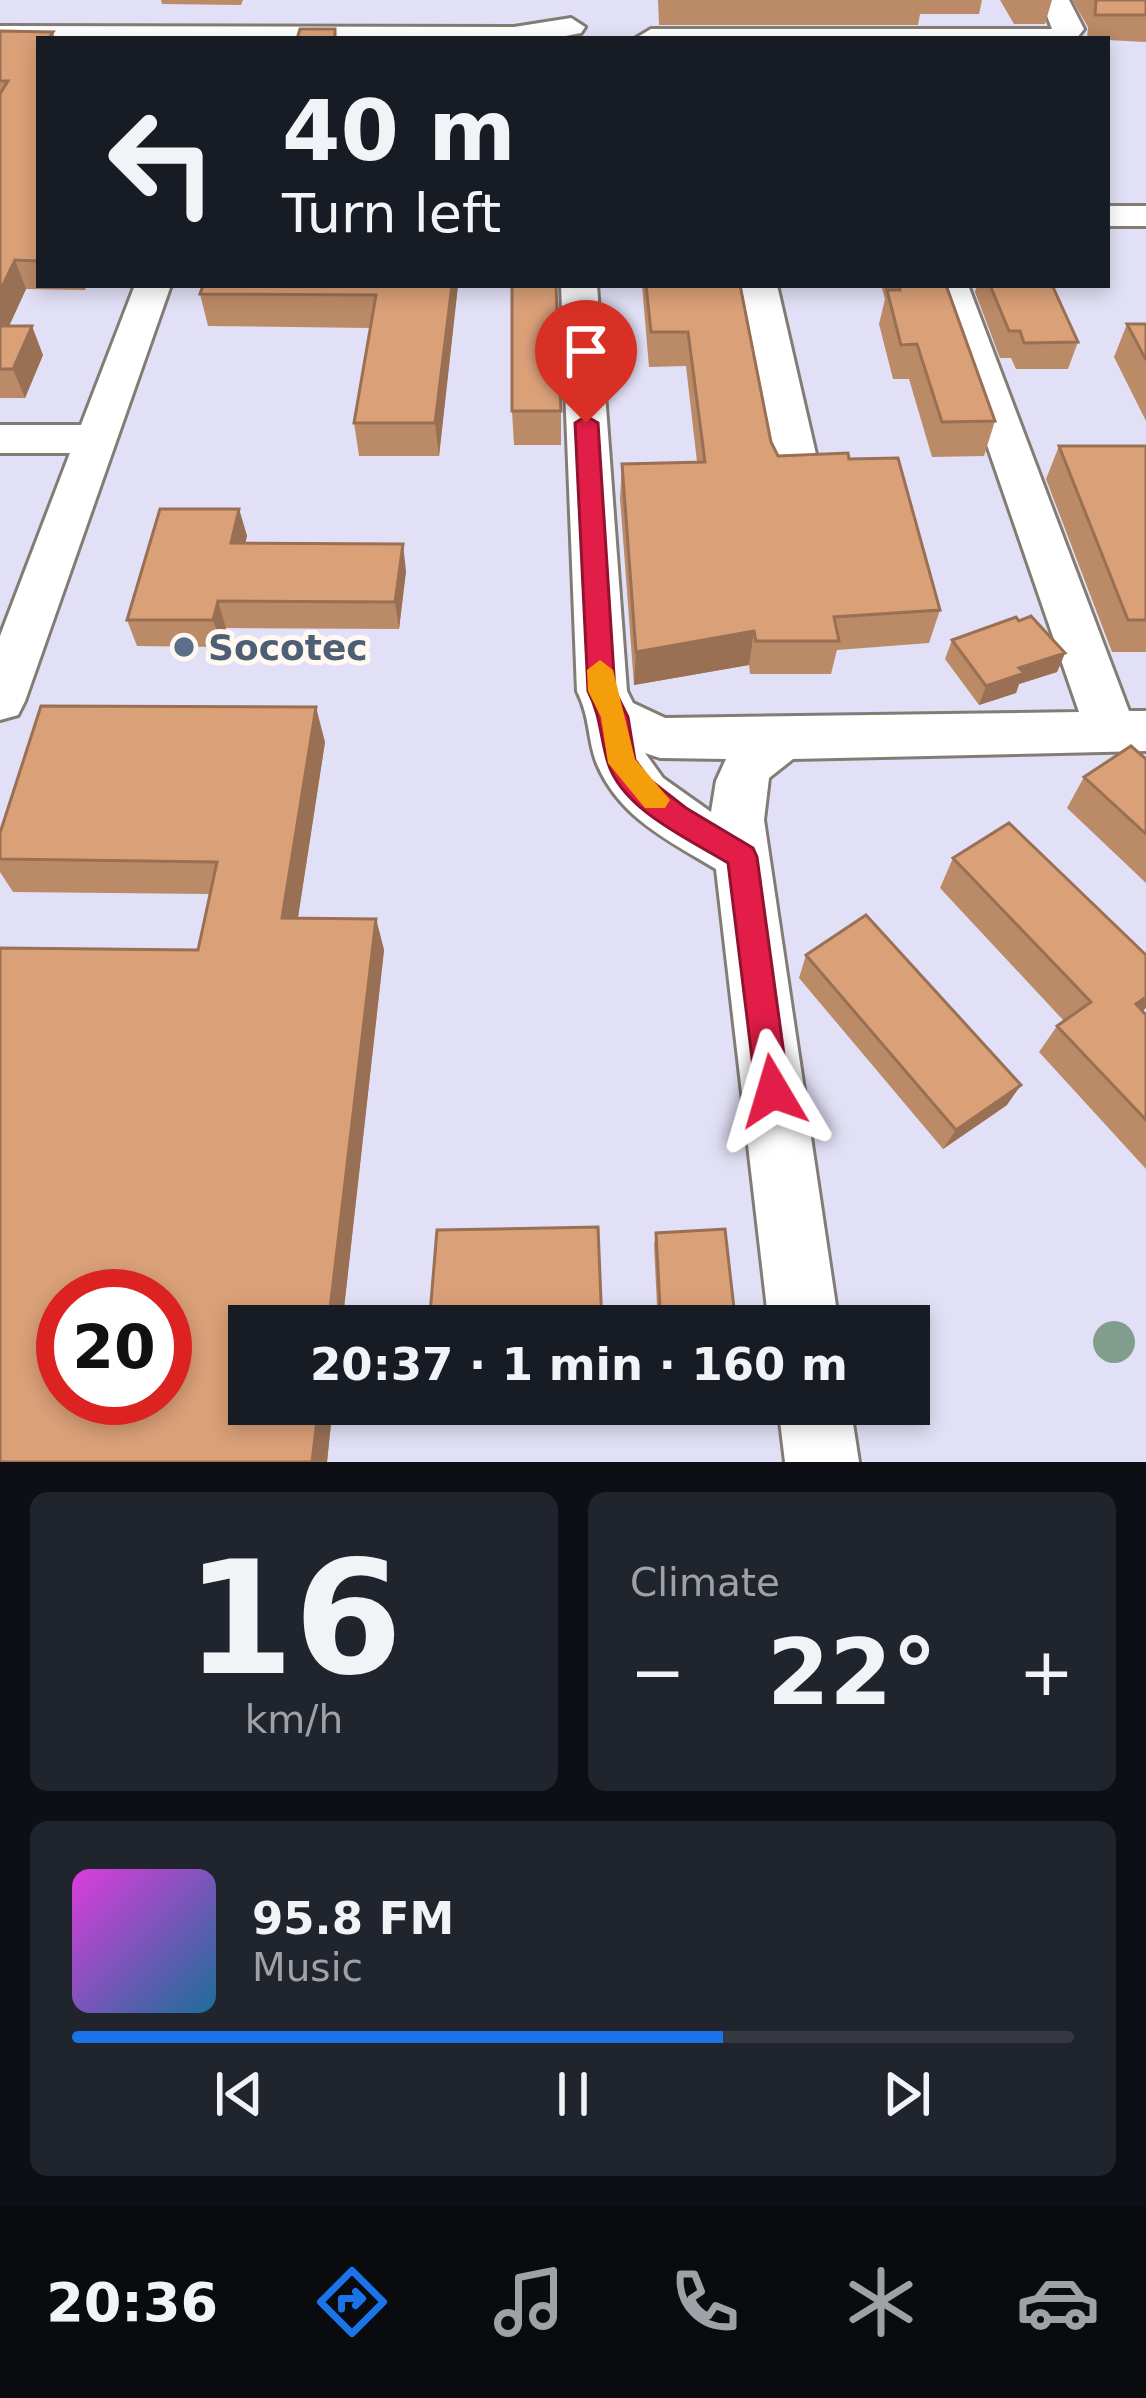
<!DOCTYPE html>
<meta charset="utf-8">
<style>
body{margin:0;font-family:"DejaVu Sans",sans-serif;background:#20242c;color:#f1f3f6;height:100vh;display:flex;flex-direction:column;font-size:45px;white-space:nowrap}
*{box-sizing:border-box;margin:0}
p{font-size:39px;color:#9ea1a6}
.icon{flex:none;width:66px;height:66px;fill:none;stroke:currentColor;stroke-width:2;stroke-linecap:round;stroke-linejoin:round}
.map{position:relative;height:1462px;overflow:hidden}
.panel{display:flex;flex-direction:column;gap:30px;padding:30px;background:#0d0f14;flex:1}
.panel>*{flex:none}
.guide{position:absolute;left:36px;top:36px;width:1074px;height:252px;border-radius:0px;box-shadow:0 6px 18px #0003;background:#171b24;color:#f1f3f6;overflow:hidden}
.speed{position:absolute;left:36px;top:1269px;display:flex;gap:24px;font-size:60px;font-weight:700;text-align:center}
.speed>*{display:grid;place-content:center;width:156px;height:156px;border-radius:50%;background:#171b24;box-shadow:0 6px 18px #0003;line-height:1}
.speed .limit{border:18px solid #d22;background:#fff;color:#111}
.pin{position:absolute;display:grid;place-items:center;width:102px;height:102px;color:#fff;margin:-123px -51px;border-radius:50% 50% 50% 0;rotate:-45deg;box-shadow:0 0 12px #0007}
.pin .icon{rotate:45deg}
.me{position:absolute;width:132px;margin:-66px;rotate:353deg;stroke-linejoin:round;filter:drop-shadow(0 0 9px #0008)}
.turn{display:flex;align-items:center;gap:42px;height:252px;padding:0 48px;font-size:54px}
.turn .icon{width:156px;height:156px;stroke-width:2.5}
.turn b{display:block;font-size:84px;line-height:102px}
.big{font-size:90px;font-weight:700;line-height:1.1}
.panel .tile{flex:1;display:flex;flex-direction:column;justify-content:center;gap:18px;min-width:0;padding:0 42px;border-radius:18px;background:#20242c}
.panel .dial{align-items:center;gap:0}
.dial b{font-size:156px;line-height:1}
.song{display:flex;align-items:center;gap:36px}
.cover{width:144px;height:144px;border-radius:18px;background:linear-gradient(135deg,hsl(300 70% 55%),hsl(200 70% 35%))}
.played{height:12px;border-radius:6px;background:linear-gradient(90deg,#1a73e8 65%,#363941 65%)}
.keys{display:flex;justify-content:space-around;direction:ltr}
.heat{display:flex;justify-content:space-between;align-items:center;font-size:66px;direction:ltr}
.panel .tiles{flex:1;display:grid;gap:30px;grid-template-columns:1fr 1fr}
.tile:last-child{grid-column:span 2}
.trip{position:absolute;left:228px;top:1305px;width:702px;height:120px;border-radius:0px;background:#171b24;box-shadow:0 6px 18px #0003;font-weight:700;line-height:120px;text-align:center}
.menu{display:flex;height:192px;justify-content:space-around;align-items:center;background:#090b0e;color:#9ea1a6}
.menu .icon{width:84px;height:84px}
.menu .active{color:#1a73e8}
.menu b{font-size:54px;color:#f1f3f6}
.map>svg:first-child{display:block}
</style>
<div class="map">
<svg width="1146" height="1462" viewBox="0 0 1146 1462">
<rect width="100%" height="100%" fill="#f2ebe3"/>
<path fill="#e2e0f6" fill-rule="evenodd" d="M0 0H1146V1462H0ZM39 39H1107V285H39ZM63 1296H165V1398H63ZM249 1326H909V1404H249Z"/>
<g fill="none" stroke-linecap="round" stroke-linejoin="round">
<g stroke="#837c75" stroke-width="6">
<path id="minor" d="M1041 0H1069L1084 29 1076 39 636 38 651 29H1052Z
M571 18 585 27 581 33 550 39H39V44H0V26L514 27Z
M1107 206H1146V226H1107Z
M135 285H171L25 701 18 715 0 720V636L70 453H0V425H81Z
M561 285H597L627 691 633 703 665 718 1079 712 932 285H968L1129 711H1146V751L793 759 769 778 764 820 839 1326H769L716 869C669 841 619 817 597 764 587 739 591 720 577 691ZM645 753 660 758 726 759 716 781 711 812 663 778Z
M741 285H777L818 463 812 473 797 477 782 473 776 463Z
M778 1404H850L859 1462H785Z"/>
</g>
<use href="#minor" fill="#fff" fill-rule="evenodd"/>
</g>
<circle fill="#819d8d" cx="1114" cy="1342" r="21"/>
<path fill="#bb8a67" d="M161 0H243L241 5 162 4Z
M658 0H982L979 14H920L918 25H659Z
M1000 0H1052L1045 24H1014Z
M1072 0H1146V42L1087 39 1088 27Z
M0 31 53 32 55 39H39V285H87L85 290 26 289 9 326 43 355 25 398H0Z
M458 285 439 456H359L354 423 370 328 208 326 200 294Z
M642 285H740L771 442 778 456 849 459 940 610 929 643 837 650 831 674H750L749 665 634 685 620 498 622 464 697 462 686 366 649 367Z
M881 285H946L995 421 984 456 932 457 909 379H893L879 324 885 299Z
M977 285H1052L1078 342 1068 369H1016L1011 358H1000L975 292Z
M1127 324H1146V421L1114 357Z
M512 411H561V445H514Z
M1059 446H1146V652H1112L1046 479Z
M239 509 247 536 245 543 406 571 399 629 226 628 222 647 137 646 127 620Z
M1019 621 1065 653 1057 672 1019 684 1016 693 979 705 945 659 952 640Z
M325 742 298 918 376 919 384 950 342 1326H249V1404H333L327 1462H0L198 950 210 894 13 892 0 872V833Z
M1146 759V883L1067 808 1084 777Z
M953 858 1146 955V1008L1142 1011 1146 1015V1169L1039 1052 1057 1026 1064 1021 940 888Z
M806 955 1007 1105 943 1149 799 978Z
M656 1233 736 1326H658L654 1245Z"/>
<path fill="#997054" d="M15 260 26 289 0 346V291Z
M452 285H458L439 456 435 423Z
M32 326 43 355 25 398 13 369Z
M239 509 247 536 239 570 231 543Z
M403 544 406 571 399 629 395 602Z
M218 601 226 628 222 647 213 620Z
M754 631 749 665 634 685 636 652Z
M1065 653 1057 672 1019 684 1016 693 979 705 986 686 1019 668Z
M316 707 325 742 293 949 282 918Z
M376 919 384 950 342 1326H328Z
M1146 997V1008L1115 1031 1136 1004Z
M1021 1085 1007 1105 943 1149 956 1130Z
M319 1404H333L327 1462H312Z"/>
<path fill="#daa078" stroke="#997054" stroke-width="3" fill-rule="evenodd" d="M1096 0H1146V15H1095Z
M300 29H335V39H297Z
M0 31 53 32 48 39H39V261L15 260 0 291V94L8 81H0Z
M203 285H452L435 423H354L376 295 200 294Z
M512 285H556L561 411H512Z
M646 285H740L771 442 778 456 848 453 849 459 898 458 940 610 834 617 839 641H756L754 631 636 652 622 464 705 462 688 332H651Z
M899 285H946L995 421 942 422 917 344 901 345 887 290H900Z
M990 285H1052L1078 342 1024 343 1020 331H1009Z
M1127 324H1146V360Z
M0 326H32L13 369H0Z
M1059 446H1146V620H1128Z
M160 509H239L231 543 403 544 395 602 218 601 213 620H127Z
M1031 616 1065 653 1019 668 1024 673 986 686 952 640 1016 617 1019 621Z
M41 706 316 707 282 918 376 919 328 1326H249V1404H319L312 1462H0V948L198 950 217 862 0 859V833ZM63 1296H165V1398H63Z
M1131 746 1146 759V834L1084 777Z
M1009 823 1146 955V997L1136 1004 1146 1015V1120L1057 1026 1091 1002 953 858Z
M866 915 1021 1085 956 1130 806 955Z
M598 1227 602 1326H429L437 1230Z
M725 1229 736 1326H661L656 1233Z"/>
<path fill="#e11d48" stroke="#92132f" stroke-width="3" d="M586 416 598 423 615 691 628 717 635 760 650 780 686 808 753 848 757 857 789 1091 785 1103 773 1107 761 1103 756 1091 728 863C689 839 623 810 608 763 600 738 601 716 588 691L575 423Z"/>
<path fill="#f59e0b" d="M600 660 613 670 635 759 670 800 665 808H645L608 763 601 717 588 691 587 670Z"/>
<circle fill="#5c6f8a" stroke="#fff9f2" stroke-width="4.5" cx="184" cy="647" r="12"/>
<g text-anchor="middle" stroke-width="10" stroke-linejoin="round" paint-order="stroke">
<g font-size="36" font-weight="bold" fill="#4e5e75" stroke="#fff9f2" text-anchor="start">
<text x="208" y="660">Socotec</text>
</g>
</g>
</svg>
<div class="speed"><div class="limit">20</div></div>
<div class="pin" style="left:586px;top:423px;background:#d93025"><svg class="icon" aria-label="arrive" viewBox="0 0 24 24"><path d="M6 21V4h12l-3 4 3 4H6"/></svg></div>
<svg class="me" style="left:773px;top:1091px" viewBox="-20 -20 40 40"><path d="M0-17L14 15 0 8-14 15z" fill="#e11d48" stroke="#fff" stroke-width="4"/></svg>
<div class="trip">20:37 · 1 min · 160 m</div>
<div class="guide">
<div class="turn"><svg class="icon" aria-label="left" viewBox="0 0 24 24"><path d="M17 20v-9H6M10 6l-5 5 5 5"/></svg><div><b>40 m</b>Turn left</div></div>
</div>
</div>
<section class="panel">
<div class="tiles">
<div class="tile dial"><b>16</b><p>km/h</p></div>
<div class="tile"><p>Climate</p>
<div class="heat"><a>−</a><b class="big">22°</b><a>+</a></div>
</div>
<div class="tile">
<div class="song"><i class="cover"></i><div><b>95.8 FM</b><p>Music</p></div></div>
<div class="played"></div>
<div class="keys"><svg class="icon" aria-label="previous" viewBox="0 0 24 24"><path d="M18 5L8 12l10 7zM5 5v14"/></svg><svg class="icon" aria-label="pause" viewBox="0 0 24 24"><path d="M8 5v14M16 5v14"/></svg><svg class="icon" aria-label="next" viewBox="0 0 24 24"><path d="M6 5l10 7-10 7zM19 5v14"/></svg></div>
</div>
</div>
</section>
<nav class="menu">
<b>20:36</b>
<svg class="icon active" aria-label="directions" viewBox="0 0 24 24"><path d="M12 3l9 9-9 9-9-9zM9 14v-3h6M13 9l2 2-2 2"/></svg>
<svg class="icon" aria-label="music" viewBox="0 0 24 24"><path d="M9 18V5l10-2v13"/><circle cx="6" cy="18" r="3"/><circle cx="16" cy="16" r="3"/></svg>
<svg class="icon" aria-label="phone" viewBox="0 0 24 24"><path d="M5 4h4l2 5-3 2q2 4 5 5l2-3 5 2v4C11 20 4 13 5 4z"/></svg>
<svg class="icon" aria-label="climate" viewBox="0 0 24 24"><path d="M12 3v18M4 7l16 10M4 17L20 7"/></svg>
<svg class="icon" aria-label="car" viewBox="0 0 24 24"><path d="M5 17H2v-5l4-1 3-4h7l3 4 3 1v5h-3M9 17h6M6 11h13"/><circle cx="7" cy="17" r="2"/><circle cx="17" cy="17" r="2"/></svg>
</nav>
